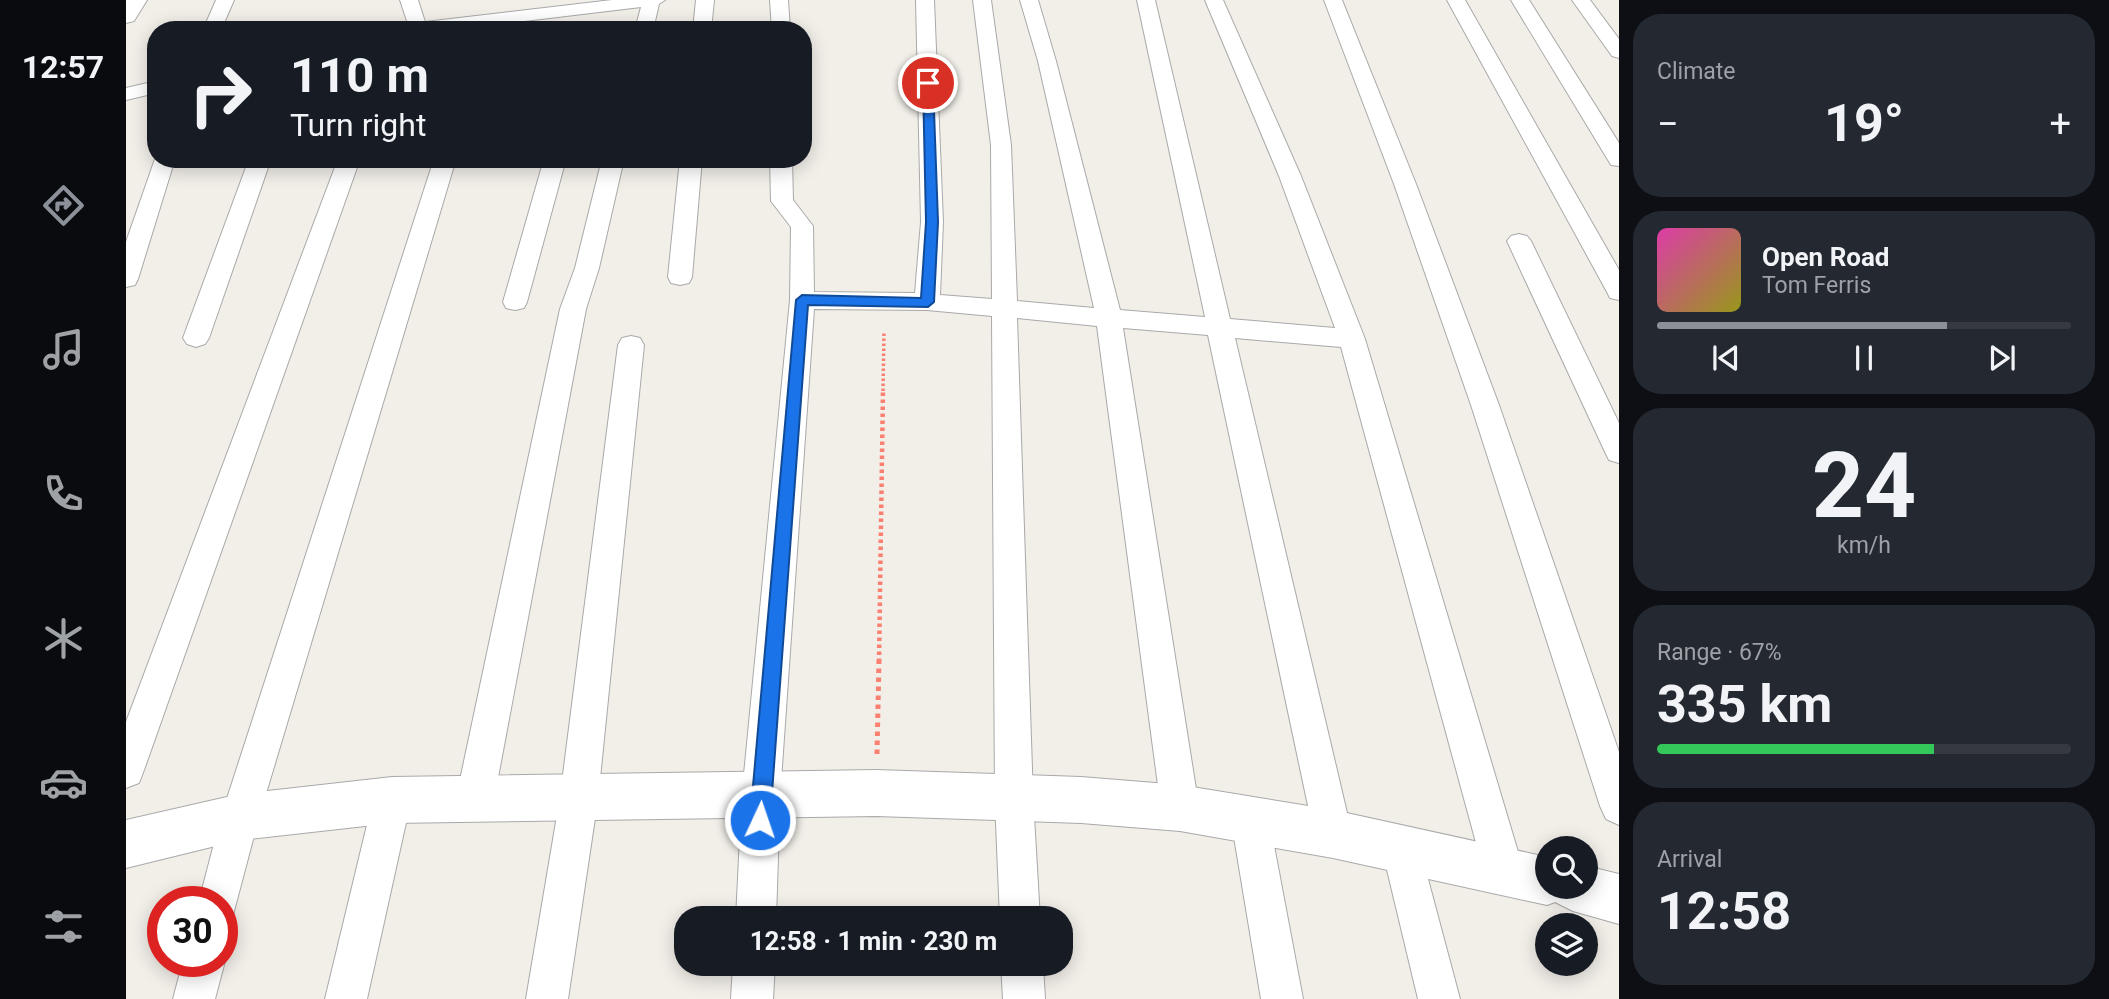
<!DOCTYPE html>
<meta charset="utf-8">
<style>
body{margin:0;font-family:Roboto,sans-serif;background:#242831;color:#f1f3f6;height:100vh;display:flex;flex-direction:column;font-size:26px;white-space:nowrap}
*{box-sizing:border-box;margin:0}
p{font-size:23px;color:#9ea1a6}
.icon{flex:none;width:38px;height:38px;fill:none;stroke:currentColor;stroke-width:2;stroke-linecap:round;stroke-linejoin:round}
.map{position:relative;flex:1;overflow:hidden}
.panel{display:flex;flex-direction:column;gap:14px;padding:14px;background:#0d0f14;width:490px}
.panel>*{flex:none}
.banner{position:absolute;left:21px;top:21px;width:665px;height:147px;border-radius:28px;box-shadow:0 4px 18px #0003;background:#171b24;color:#f1f3f6;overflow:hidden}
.fabs{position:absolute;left:1409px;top:836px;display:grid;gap:14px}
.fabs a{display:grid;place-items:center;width:63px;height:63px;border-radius:50%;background:#171b24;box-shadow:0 4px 18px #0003;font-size:35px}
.speed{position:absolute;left:21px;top:886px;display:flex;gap:14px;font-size:35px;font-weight:700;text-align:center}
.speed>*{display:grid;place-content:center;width:91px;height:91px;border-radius:50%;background:#171b24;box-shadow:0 4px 18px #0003;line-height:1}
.speed .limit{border:10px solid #d22;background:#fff;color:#111}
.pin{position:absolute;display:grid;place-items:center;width:60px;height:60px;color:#fff;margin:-30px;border:4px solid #fff;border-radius:50%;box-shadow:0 2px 7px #0007}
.me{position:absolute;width:77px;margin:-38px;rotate:3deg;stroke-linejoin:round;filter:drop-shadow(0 0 5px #0008)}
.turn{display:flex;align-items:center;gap:24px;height:147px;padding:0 28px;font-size:32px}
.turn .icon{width:91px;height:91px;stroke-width:2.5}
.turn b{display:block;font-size:49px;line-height:60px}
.big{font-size:52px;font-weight:700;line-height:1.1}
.panel .tile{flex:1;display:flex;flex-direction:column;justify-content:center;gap:10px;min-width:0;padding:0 24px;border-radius:28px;background:#242831}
.panel .dial{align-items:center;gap:0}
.dial b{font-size:91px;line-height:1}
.song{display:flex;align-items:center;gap:21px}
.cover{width:84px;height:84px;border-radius:10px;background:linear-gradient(135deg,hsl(320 70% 55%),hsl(60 70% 35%))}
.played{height:7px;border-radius:4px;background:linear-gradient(90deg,#8c9099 70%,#363941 70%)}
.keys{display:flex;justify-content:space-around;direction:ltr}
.heat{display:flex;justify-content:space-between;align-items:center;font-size:38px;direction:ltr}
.charge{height:10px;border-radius:5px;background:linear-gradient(90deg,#34c759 67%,#363941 0)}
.trip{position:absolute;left:548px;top:906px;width:399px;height:70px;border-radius:28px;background:#171b24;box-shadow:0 4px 18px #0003;font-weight:700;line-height:70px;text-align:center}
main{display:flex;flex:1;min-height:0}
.tabs{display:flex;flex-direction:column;width:126px;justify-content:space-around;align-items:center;background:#090b0e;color:#9ea1a6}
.tabs .icon{width:49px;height:49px}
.tabs .selected{color:#8c9099}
.tabs b{font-size:32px;color:#f1f3f6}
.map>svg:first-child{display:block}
</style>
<main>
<nav class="tabs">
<b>12:57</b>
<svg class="icon selected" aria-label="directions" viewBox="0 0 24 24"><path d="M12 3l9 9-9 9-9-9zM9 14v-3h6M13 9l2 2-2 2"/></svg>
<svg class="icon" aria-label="music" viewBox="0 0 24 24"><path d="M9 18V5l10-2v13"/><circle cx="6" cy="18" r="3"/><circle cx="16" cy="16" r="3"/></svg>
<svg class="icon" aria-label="phone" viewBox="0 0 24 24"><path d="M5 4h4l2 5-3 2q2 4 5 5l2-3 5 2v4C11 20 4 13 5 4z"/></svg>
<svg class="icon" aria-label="climate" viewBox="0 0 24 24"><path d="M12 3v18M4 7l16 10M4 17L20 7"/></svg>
<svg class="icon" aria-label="car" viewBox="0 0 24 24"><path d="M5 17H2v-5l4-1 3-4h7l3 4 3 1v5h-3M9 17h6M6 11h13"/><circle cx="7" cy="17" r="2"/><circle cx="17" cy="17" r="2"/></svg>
<svg class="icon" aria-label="filters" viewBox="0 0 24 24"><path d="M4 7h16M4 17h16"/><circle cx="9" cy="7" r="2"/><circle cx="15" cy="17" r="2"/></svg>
</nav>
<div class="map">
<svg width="1493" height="999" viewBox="0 0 1493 999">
<rect width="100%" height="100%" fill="#f2efe9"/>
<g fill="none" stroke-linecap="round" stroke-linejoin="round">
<g stroke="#a9a9a9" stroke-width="2">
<path id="minor" d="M90 0H108L95 30H77Z
M274 0H292L299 22 486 0H539L533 4 527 30H509L515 7 324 30H268L271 26 282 24Z
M570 0H588L585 30H567Z
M644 0H662L664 30H646Z
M790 0H808L817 222 814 295 866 299 865 145 847 0H865L885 145 891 301 968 308 912 61 894 0H912L930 61 994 310 1079 317 1011 0H1029L1104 319 1209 328 1153 176 1079 0H1097L1175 176 1239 339 1398 872 1392 886 1378 892 1364 886 1358 872 1215 347 1109 338 1226 834 1220 847 1207 853 1194 847 1188 834 1082 335 997 328 1073 808 1067 821 1054 827 1041 821 1035 808 971 326 891 318 907 799 914 919H874L869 799 866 316 801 310 688 309 654 795 650 919H610L616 795 664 300 665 227 645 201 644 159H666L667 200 687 226 688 292 789 293 795 222Z
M1198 0H1216L1290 184 1373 405 1493 752V825L1480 819 1474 806 1345 405 1268 184Z
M1321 0H1339L1493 270V300L1484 298 1481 292Z
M1385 0H1403L1493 143V166L1485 165 1482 160Z
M1446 0H1464L1493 39V58L1486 56Z
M30 81V93L0 100V88Z
M30 156V159H49L12 279 9 285 0 287V242Z
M123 159H145L83 338 79 344 70 347 61 344 57 338Z
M212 159H234L18 770 13 783 0 788V722Z
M308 159H330L133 817 107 915 96 920V901H73L95 817Z
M418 159H440L401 302 398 308 389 310 380 308 377 302Z
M476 159H498L473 268 460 309 368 799 362 812 349 818 336 812 330 799 434 309 449 268Z
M554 159H576L566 277 563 283 554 285 545 283 542 277Z
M1393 234 1401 236 1405 241 1493 423V463L1483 460 1479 452 1381 241 1385 236Z
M505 336 514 338 518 345 472 798 442 999H400L434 798 492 345 496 338Z
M266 781 279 787 285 800 241 999H199L247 800 253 787Z
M1124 800 1137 806 1143 819 1177 999H1135L1105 819 1111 806Z
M1275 830 1289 835 1294 849 1334 999H1292L1256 849 1261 835Z
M96 955 99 961 89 999H47L57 961H96Z
M607 964H649L647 999H605Z
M875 964H917L919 999H877Z"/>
</g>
<g stroke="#a9a9a9" stroke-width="2">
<path id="tertiary" d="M0 0H21L8 21 0 23Z
M750 770 955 777 1054 785 1207 810 1421 857V887H1460V866L1493 874V924L1447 911 1429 902 1421 905 1207 858 1054 831 955 823 750 816 266 823 114 840 0 868V820L114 794 266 777Z"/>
</g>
<path stroke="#fa8072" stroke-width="3.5" stroke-dasharray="2.5 2.5" stroke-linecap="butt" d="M757 391 758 331"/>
<path stroke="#fa8072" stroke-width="4.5" stroke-dasharray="3.5 3.5" stroke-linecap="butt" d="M753 662 757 389"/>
<path stroke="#fa8072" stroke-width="5" stroke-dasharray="4.5 4.5" stroke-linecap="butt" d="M751 754 753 660"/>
<use href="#minor" fill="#fff" fill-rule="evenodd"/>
<use href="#tertiary" fill="#fff" fill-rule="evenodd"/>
</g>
<path fill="#1a73e8" stroke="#114b97" stroke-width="2" d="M802 80 807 83 812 222 808 302 802 307 682 305 644 820 641 827 634 830 627 827 624 820 670 300 676 295 795 298 800 222 797 83Z"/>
</svg>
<div class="fabs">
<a><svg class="icon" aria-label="search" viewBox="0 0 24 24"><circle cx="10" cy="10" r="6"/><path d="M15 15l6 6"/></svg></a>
<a><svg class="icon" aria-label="layers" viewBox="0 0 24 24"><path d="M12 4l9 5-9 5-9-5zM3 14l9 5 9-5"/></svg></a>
</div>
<div class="speed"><div class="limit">30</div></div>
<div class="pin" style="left:802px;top:83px;background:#d93025"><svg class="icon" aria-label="arrive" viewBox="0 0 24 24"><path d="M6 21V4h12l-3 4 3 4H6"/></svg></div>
<svg class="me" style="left:634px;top:820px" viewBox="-20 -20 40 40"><circle r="17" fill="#1a73e8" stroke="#fff" stroke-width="3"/><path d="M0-11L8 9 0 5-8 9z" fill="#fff"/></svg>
<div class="trip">12:58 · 1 min · 230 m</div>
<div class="banner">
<div class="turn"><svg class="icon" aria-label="right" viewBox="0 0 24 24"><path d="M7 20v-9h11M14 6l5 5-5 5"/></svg><div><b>110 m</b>Turn right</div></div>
</div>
</div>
<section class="panel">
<div class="tile"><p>Climate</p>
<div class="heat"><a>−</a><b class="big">19°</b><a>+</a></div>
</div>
<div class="tile">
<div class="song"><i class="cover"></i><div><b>Open Road</b><p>Tom Ferris</p></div></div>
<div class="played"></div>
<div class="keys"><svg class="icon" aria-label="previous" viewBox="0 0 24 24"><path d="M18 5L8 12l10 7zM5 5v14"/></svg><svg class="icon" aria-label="pause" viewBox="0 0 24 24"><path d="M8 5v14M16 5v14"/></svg><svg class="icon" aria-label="next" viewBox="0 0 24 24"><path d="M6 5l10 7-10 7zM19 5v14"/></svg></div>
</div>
<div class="tile dial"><b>24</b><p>km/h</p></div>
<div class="tile"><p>Range · 67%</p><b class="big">335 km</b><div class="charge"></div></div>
<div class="tile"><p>Arrival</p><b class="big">12:58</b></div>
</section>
</main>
